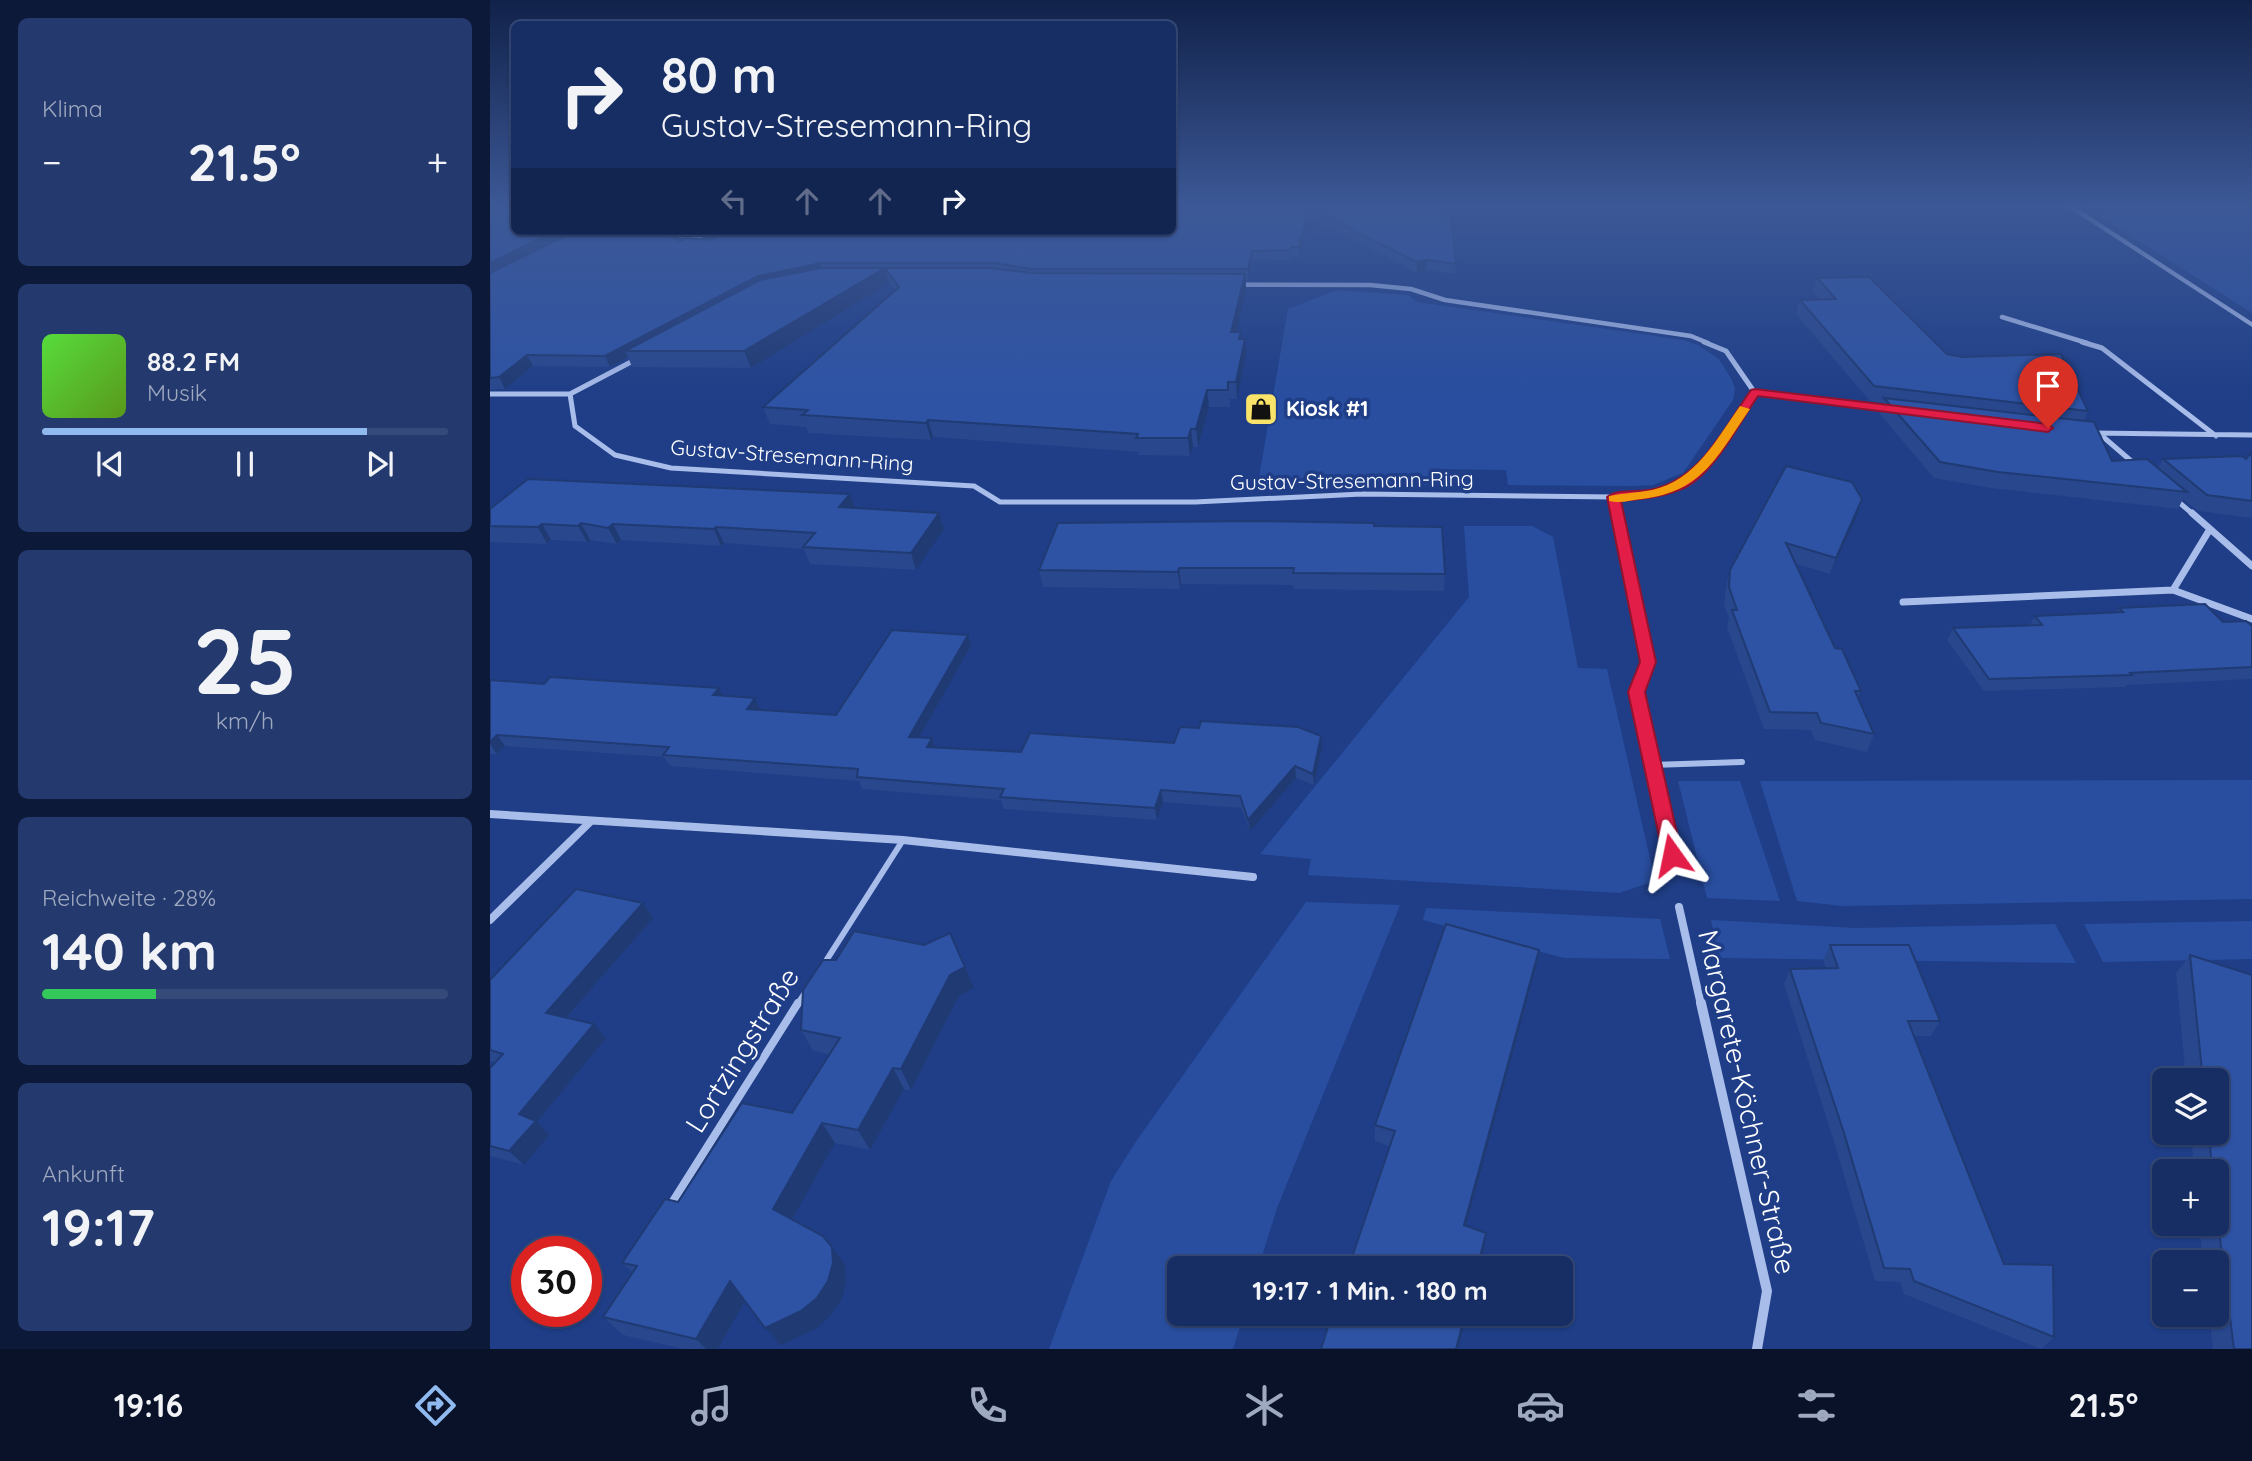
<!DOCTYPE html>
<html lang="de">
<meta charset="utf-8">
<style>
body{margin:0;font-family:Quicksand,sans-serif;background:#243a6e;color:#f1f3f6;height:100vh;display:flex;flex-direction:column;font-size:26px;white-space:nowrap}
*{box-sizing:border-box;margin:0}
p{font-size:23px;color:#9ea8bf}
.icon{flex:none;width:38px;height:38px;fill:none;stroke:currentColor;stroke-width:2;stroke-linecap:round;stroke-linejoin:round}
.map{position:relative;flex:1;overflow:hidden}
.side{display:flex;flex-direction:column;gap:18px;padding:18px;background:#0d1938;width:490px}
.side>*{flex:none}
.hud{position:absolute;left:21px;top:21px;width:665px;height:214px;border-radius:10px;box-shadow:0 2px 5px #0004,0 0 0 2px #364a79;background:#172e65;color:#f1f3f6;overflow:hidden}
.controls{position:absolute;left:1662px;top:1068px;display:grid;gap:14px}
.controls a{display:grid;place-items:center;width:77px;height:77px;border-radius:10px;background:#172e65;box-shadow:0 2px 5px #0004,0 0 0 2px #364a79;font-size:35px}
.speed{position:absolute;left:21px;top:1236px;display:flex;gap:14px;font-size:35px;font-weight:700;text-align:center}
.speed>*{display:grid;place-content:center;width:91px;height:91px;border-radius:50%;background:#172e65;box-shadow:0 2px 5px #0004,0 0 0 2px #364a79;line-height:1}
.speed .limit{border:10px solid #d22;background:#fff;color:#111}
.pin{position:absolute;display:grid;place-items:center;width:60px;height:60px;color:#fff;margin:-72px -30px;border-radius:50% 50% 50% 0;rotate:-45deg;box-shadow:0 0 7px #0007}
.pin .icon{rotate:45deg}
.me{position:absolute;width:77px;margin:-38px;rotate:348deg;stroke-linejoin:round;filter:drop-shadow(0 0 5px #0008)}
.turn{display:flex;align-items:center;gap:24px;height:147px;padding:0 35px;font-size:32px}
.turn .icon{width:91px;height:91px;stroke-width:2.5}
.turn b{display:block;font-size:49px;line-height:60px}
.lanes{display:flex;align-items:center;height:66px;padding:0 35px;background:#0003;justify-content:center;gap:35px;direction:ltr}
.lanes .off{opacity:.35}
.big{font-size:52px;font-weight:700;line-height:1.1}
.side .tile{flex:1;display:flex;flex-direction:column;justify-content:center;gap:10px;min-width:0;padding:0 24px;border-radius:10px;background:#243a6e}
.side .dial{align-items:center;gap:0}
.dial b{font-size:91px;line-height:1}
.song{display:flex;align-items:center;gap:21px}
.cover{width:84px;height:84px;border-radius:10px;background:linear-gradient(135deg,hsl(110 70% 55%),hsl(90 70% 35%))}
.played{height:7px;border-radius:4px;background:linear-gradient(90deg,#90b9f0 80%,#364a79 80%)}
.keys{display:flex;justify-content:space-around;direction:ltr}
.heat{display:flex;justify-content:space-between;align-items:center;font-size:38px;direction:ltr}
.charge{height:10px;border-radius:5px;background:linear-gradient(90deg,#34c759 28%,#364a79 0)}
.trip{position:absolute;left:677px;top:1256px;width:406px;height:70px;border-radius:10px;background:#172e65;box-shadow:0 2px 5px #0004,0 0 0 2px #364a79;font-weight:700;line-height:70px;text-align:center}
.menu{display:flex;height:112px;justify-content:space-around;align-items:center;background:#091228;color:#9ea8bf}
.menu .icon{width:49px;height:49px}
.menu .current{color:#90b9f0}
.menu b{font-size:32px;color:#f1f3f6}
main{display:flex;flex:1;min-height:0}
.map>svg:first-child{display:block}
</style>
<main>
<section class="side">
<div class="tile"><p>Klima</p>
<div class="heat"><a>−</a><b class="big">21.5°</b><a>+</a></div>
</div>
<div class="tile">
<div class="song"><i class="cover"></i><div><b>88.2 FM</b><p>Musik</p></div></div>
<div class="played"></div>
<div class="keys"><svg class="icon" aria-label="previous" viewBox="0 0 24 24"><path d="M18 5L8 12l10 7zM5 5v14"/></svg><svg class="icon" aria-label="pause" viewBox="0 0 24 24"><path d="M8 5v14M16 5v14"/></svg><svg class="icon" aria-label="next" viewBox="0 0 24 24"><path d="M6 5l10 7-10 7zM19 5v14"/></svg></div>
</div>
<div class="tile dial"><b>25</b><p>km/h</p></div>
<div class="tile"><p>Reichweite · 28%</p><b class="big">140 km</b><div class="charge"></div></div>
<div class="tile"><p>Ankunft</p><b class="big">19:17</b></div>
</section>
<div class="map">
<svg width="1762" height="1349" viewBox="0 0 1762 1349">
<rect width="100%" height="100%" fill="#1f3e87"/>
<path fill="#294e9f" d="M1594 206H1762V313Z
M846 290 918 295 927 302 1193 340 1208 345 1229 359 1242 380 1245 389 1243 400 1193 473 1163 485 1143 486 1018 485 1016 470 951 469 952 485 768 483 798 309Z
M974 526H1042L1063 537 1088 668 1117 669 1165 881 1129 893 818 875 821 859 770 854 979 597Z
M1762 780V899L1352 906 1307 901 1270 781Z
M1188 781H1250L1290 901 1217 898Z
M816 902 910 905 787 1208 768 1269H690V1314H754L743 1349H559L621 1181 647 1140Z
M936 908 1170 919 1180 959 1074 958 933 920Z
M1221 920 1364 928 1565 924 1586 963 1230 958Z
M1762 921V959L1613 962 1594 924Z"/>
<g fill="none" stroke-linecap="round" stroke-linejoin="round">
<path stroke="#a9bdea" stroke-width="3.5" d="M127 231 211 237 202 242"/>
<path stroke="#a9bdea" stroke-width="6" d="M1162 765 1252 762
M334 964 413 840
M307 1005 315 993"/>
<path stroke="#a9bdea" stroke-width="8" d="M180 1206 308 1003"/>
<path stroke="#a9bdea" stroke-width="4.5" d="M1512 317 1597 343
M175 343 274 291 335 278H505L544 284 880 285 921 289 955 300 1201 336 1218 343"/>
<path stroke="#a9bdea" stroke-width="5" d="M179 342 80 394 85 426 125 455 181 468 484 486 510 502H705L872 494 1124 497C1138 496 1154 497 1168 493 1215 478 1240 432 1265 393L1236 351 1214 342
M1592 342 1612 348 1726 436
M1265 393 1399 409
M0 394H80
M1602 433 1762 435
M1611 435 1647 466
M1124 497 1128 515
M1685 499 1704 515"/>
<path stroke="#a9bdea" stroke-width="7" d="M1127 513 1158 662 1146 692 1155 732
M1702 513 1762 566
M1720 529 1683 590 1762 619
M1413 602 1683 590"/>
<path stroke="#a9bdea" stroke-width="8" d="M1154 730 1182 855
M0 814 413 840 763 877
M1189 907 1211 1005
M0 920 101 821"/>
<path stroke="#a9bdea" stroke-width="10" d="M1211 1003 1277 1291 1267 1349"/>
<path fill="#a9bdea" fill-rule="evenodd" d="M1576 206H1584L1762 322V327Z"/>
</g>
<path fill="#28478d" d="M0 206 24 231H68L71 239 189 242 330 232 682 231V206H839V207L955 217 966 264 965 274 936 270 927 273 818 216 810 257H801V260L762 261 758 280H756V289L746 332 752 339 756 355 747 399H740V407H719L708 447H703L700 456 649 455V452L443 437 441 440 319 433 316 427 280 424 273 407 405 290 399 283 261 368 142 367 138 357 120 367 43 366 15 389 0 390Z
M1327 278 1457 354 1598 411 1594 421 1622 461 1668 468 1673 459H1756L1762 452V518L1708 511 1693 499 1688 509 1501 488 1444 478 1389 413 1393 403 1380 401 1306 314 1310 300 1330 299 1323 292Z
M1362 482 1367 516 1340 574 1306 564 1345 648 1371 691 1368 698 1384 734 1377 752 1325 740 1321 730 1274 729 1237 627 1239 618 1234 604 1236 587 1240 570Z
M360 494 365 508 449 513 454 529 426 570 320 564 314 549 234 543 231 546 131 540 127 544 100 540 97 542 61 540 57 544 0 542V509Z
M884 526 955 574 954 591 804 589 803 585 691 584 690 589 553 587 549 570Z
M1629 608 1762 626V679L1637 685 1635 687 1494 691 1457 640 1463 628 1540 625 1545 616 1627 612Z
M481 646 429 737 445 747 531 752 831 736 832 748 824 785 806 778 760 831 751 808 673 802 667 820 514 809 511 800 372 789 369 781 180 766 174 757 15 746 7 754H0V680L265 698 270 709 346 715Z
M153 903 163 918 77 1017 104 1024 116 1038 47 1122 59 1135 34 1165 0 1156V1068L5 1062 0 1061V980Z
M1340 945 1450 1021 1441 1036H1424L1514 1264 1564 1337 1551 1349 1414 1294 1410 1282 1385 1281 1346 1148 1294 984 1300 969 1336 968 1333 960Z
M1049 950 1046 967 976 1226 994 1248 899 1146 885 1141V1125Z
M1700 955 1762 975V1349H1723L1719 1314H1727V1262H1713L1709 1223H1727V1171H1704L1701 1132H1727V1080H1696L1686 973Z
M484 988 469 996 421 1090 414 1089 380 1150 345 1143 302 1219 355 1265 356 1281 352 1299 341 1315 326 1329 291 1345 255 1301 228 1349H193L133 1335 113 1317 142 1272 132 1263 188 1202 302 1113 339 1054 323 1051 311 1030Z"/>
<path fill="#203a73" d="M818 207V216L810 257 809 247Z
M65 231H68L72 240 0 276V263Z
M762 251V261L758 280V269Z
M937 260 936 270 927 273V262Z
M331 263 334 273 135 351 138 357 120 367 115 356 268 276Z
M395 268 399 283 261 368 254 351Z
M755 274 756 289 743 348 741 332Z
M755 339 756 355 747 399 746 382Z
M37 355 43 366 15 389 9 377Z
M717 390 719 407 708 447 706 429Z
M438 420 443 437 441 440 436 423Z
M701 429 703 447 700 456 698 438Z
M360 494 366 510 349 507Z
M1372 499 1367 516 1340 574 1346 558Z
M449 513 454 529 426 570 421 553Z
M91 523 100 540 97 542 88 526Z
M52 524 61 540 57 544 48 527Z
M123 524 131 540 127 544 118 528Z
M226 527 234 543 231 546 224 529Z
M689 568 691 584 690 589 688 572Z
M478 635 481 646 423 748 419 737Z
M229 688 235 699 223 695Z
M265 698 270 710 257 709Z
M7 735 15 746 7 754 0 744V742Z
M831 736 832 748 824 785 823 774Z
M442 738 446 750 437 747Z
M805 766 806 778 760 831 758 820Z
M671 790 673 802 667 820 665 808Z
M153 903 163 918 68 1027 56 1013Z
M1049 950 1046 967 972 1241 974 1225Z
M475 967 484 988 469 996 421 1090 411 1069 460 975Z
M104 1024 116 1038 47 1122 59 1135 34 1165 19 1151 29 1114Z
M403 1068 414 1089 380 1150 368 1130Z
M332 1123 345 1143 297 1228 283 1209Z
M996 1233 994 1248 989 1269H987Z
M342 1247 355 1265 356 1281 352 1299 341 1315 326 1329 291 1345 275 1328Z
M240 1281 256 1299 228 1349H216L206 1339Z
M975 1314H977L968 1349H966Z"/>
<path fill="#2e53a4" stroke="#203a73" stroke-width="2" d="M0 206H24V231H65L0 263Z
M682 206H836V207L954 208 955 217H961L966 264 937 260 927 262 818 207 809 247H801L800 250 762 251 758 269H542L503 263H331L268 276 115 356 37 355 9 377 0 378V273L86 231 184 237 189 242 196 238 221 240 237 231H315L330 232 331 231H682Z
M331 268H501L541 273 755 274 741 332H751L749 339H755L746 382H738V390H717L706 429H701L698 438H646L648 434 438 420 436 423 312 415 318 410 273 407 409 287 395 268 254 351H135L270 280Z
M1379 277 1457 354 1473 357 1571 354 1598 411 1384 386 1310 300 1346 299 1327 278Z
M1394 398 1604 422 1622 461 1657 459 1697 492 1508 472 1450 462Z
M1762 452V501L1717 495 1673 459 1752 456 1756 459Z
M1296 466 1362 482 1372 499 1346 558 1296 543 1345 648 1352 649 1371 691H1365L1384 734 1331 723 1327 713 1280 712 1242 610H1247L1239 587 1240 570Z
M38 479 360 494 349 507 449 513 421 553 313 547 325 533 226 527 224 529 123 524 118 528 91 523 88 526 52 524 48 527 0 526V509Z
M766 521 884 523V526L952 527 955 574 803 573 804 568H689L688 572 549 570 568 523Z
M1715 604 1733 622 1756 621 1762 626V667L1640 673 1642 675 1499 679 1463 628 1552 625 1545 616 1633 612 1629 608Z
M402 630 478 635 419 737 442 738 437 747 531 752 540 733 684 743 690 727 709 728 711 721 808 727 831 736 823 774 805 766 758 820 750 796 671 790 665 808 510 797 514 789 367 777 368 769 173 755 179 747 7 735 0 742V680L54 684 60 677 229 688 223 695 265 698 257 709 346 715Z
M86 889 153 903 56 1013 104 1024 29 1114 46 1121 19 1151 0 1146V1068L13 1054 0 1050V980Z
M956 924 1049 950 974 1225 996 1233 987 1269H858L905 1131 885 1125Z
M364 931 434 945 460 933 475 967 460 975 411 1069 403 1068 368 1130 332 1123 283 1209 333 1236 342 1247 343 1263 338 1281 327 1298 311 1311 275 1328 240 1281 206 1339 113 1317 147 1266 132 1263 175 1199 188 1202 252 1103 302 1113 350 1038 311 1030 313 990 333 960H346Z
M1340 945H1419L1450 1021H1418L1514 1264 1563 1265 1564 1337 1424 1281 1420 1269 1394 1268 1354 1133 1300 969 1348 968Z
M1700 955 1762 975V1349H1744L1727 1215V1171H1722L1719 1132H1727V1080H1713Z
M842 1314H975L966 1349H831Z"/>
<linearGradient id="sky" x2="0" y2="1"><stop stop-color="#11224a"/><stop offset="0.52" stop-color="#3c5896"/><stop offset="1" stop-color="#3c5896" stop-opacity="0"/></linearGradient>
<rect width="1762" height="395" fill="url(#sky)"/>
<path fill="#e11d48" stroke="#92132f" stroke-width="2" d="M1265 389 1558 424 1563 428 1558 432 1268 396C1249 423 1225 472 1196 487 1175 497 1153 499 1131 501L1166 662 1155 692 1192 855 1189 860 1182 863 1175 860 1173 855 1138 692 1150 662 1117 497C1128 488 1150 493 1164 489 1212 477 1234 428 1261 390Z"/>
<path fill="#f59e0b" d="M1250 406 1260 409C1228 455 1213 492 1152 499 1141 500 1130 504 1119 501V496C1133 493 1148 493 1162 490 1206 480 1226 440 1250 406Z"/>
<defs>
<g id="shop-square" transform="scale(1.75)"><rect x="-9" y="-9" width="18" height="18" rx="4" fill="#f9e368" stroke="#1f3e87"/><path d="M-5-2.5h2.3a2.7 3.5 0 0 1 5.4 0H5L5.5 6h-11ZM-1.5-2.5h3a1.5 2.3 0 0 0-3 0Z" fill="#111"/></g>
</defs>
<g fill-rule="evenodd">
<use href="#shop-square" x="771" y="409"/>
</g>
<g text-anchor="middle" stroke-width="7" stroke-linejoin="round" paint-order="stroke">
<g font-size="21" font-weight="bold" fill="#fff" stroke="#1f3e87" text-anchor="start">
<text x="796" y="416">Kiosk #1</text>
</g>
<g font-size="21" fill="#fff" stroke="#1f3e87">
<text transform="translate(302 456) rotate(4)" y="7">Gustav-Stresemann-Ring</text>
<text transform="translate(862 481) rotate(-1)" y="7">Gustav-Stresemann-Ring</text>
</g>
<g font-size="28" fill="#fff" stroke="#1f3e87">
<text transform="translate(252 1050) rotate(-58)" y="10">Lortzingstraße</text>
<text transform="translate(1257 1102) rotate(77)" y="10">Margarete-Köchner-Straße</text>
</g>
</g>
</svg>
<div class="controls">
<a><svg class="icon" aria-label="layers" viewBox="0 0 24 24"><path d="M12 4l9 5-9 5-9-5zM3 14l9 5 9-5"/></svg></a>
<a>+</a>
<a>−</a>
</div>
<div class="speed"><div class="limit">30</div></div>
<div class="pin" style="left:1558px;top:428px;background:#d93025"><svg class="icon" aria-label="arrive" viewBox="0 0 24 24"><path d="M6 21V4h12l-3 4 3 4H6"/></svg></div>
<svg class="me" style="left:1182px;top:855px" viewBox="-20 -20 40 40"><path d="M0-17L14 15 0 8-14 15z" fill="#e11d48" stroke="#fff" stroke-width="4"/></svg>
<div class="trip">19:17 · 1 Min. · 180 m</div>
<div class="hud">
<div class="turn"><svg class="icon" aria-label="right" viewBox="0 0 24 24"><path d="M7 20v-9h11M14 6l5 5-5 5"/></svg><div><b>80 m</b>Gustav-Stresemann-Ring</div></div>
<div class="lanes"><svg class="icon off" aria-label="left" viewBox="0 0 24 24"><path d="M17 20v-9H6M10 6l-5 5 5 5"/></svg><svg class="icon off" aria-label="ahead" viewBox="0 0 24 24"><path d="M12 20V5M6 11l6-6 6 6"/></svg><svg class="icon off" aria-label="ahead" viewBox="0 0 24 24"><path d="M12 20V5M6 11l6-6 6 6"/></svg><svg class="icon" aria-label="right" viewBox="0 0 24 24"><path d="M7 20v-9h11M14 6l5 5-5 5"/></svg></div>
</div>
</div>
</main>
<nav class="menu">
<b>19:16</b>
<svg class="icon current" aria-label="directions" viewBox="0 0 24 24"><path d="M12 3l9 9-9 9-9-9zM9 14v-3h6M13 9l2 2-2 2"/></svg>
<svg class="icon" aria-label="music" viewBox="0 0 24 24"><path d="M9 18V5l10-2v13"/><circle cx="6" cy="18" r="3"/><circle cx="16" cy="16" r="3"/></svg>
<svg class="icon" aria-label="phone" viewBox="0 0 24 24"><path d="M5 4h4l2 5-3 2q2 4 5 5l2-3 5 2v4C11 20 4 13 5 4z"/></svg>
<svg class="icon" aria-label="climate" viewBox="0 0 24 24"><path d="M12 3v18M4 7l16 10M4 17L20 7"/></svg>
<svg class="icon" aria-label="car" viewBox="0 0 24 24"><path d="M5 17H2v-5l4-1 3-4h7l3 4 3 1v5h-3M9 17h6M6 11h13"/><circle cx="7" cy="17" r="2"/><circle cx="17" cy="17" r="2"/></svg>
<svg class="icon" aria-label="filters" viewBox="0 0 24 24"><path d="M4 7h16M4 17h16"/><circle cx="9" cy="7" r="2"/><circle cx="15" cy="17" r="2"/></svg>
<b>21.5°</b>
</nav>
